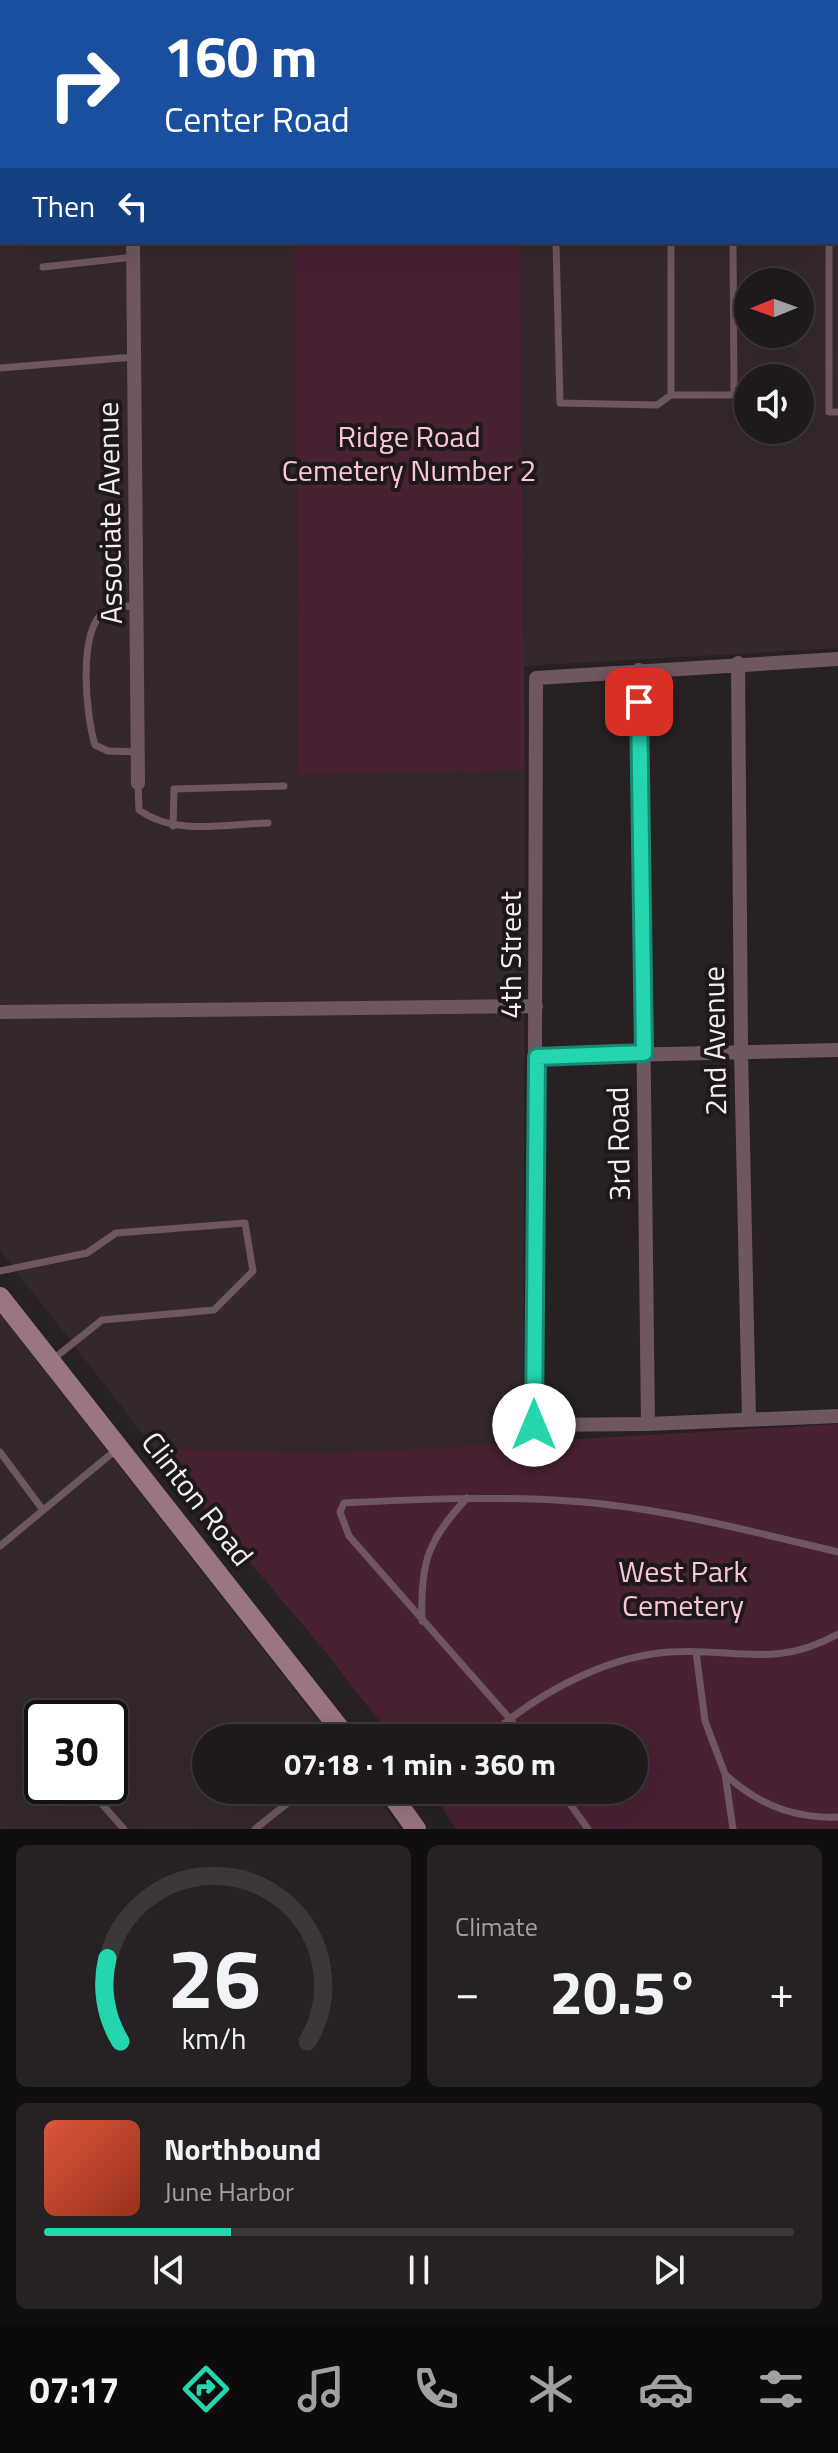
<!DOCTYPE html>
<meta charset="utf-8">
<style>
body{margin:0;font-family:"Titillium Web",sans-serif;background:#262223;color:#f1f3f6;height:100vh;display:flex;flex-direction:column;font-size:30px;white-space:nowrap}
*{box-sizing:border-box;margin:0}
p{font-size:26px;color:#a1a0a2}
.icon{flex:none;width:44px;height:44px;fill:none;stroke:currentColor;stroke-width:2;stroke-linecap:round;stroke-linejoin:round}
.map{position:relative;height:1829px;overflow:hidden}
.details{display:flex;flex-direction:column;gap:16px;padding:16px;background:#100e0e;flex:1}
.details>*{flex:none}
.banner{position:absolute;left:0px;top:0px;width:838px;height:244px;box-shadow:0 8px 32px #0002,0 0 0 2px #3c3839;background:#1a4fa0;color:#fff;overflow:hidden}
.needle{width:52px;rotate:269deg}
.controls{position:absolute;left:734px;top:268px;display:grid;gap:16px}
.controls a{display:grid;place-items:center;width:80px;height:80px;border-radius:50%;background:#1e191a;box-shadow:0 8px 32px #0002,0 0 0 2px #3c3839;font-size:40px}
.speed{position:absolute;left:24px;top:1700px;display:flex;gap:16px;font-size:40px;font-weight:700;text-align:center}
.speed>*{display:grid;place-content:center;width:104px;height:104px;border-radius:50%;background:#1e191a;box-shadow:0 8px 32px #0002,0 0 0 2px #3c3839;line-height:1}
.speed .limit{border:4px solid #111;border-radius:12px;background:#fff;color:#111}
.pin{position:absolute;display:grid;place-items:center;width:68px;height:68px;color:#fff;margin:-34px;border-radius:16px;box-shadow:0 4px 12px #0006}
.me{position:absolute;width:88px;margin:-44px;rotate:0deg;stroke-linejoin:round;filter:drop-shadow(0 0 6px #0008)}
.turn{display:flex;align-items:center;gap:28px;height:168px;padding:0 32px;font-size:36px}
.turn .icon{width:104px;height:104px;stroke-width:2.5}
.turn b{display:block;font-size:56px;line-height:68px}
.then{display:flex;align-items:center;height:76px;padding:0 32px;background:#0003;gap:16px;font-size:30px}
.big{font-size:60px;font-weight:700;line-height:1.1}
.details .widget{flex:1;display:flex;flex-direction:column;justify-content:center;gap:12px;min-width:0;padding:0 28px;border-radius:12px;background:#262223}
.details .dial{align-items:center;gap:0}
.dial svg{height:208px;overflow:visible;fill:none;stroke:#3c3839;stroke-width:7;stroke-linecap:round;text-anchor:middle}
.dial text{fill:#f1f3f6;stroke:none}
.song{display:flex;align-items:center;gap:24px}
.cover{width:96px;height:96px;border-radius:12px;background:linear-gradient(135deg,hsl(10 70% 55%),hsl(10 70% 35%))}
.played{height:8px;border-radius:4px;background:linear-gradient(90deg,#24d5ae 25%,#3c3839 25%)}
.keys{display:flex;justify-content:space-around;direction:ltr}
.heat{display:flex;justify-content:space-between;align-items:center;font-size:44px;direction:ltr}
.details .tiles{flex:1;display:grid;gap:16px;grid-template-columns:1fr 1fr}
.widget:last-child{grid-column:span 2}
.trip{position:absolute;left:192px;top:1724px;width:456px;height:80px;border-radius:40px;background:#1e191a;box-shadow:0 8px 32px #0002,0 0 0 2px #3c3839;font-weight:700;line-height:80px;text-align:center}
.dock{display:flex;height:128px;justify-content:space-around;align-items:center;background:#0c0a0a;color:#a1a0a2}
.dock .icon{width:56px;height:56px}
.dock .active{color:#24d5ae}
.dock b{font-size:36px;color:#f1f3f6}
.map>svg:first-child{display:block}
</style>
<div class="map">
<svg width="838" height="1829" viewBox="0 0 838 1829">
<rect width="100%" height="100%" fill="#282123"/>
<path fill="#35282d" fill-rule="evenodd" d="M518 0H838V648L524 666 520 242H836V2ZM748 282H800V334H748ZM748 378H800V430H748Z
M0 10 2 242H295L298 774 525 770 523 1443 324 1454 153 1447 0 1250Z
M0 1314 332 1738H206V1790H372L401 1829H0ZM42 1718H110V1786H42Z"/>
<path fill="#482133" d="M295 242H520L525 770 298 775Z
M838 1424V1829H456L431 1790H634V1738H392L329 1656 153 1447 324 1454Z"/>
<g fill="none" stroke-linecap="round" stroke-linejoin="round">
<path stroke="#6f5761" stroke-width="7" d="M1 0 2 3
M45 0V2
M90 0V2
M228 0V2
M538 0V2
M676 0V2
M0 14H2
M836 123H838
M0 211 2 210
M556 242 560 403 657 405 671 395
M671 242V395H734L733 242
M829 242V412H838
M43 267 134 257
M0 368 134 357
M137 606C127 607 114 605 105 611 77 630 86 716 95 745L108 751 138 752
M138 783 139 810C175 836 225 824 268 823
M173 826 174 789 284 786
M0 1271 87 1253 116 1233 245 1223 253 1271 214 1310 102 1320 52 1360
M0 1452 43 1510
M0 1546 117 1449
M838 1552C750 1531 660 1507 569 1501 494 1496 419 1499 344 1503L340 1512 349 1536 510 1719C554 1685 613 1656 669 1652 734 1647 773 1670 838 1634
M422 1621C420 1562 428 1540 467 1498
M696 1652 705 1721 725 1774 733 1829
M486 1738 510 1719 524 1738
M727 1776C759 1805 795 1819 838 1817
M560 1790 588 1829
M100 1802 124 1829
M401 1804 419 1790
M255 1829 304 1790"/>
<path stroke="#6f5761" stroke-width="14" d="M131 0V2
M133 242 138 783
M838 659 536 678 534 1425 648 1424 838 1416
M738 663 741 1051 749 1419
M639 670 648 1424
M0 1012 536 1006
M537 1057 838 1050"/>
<path stroke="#9a7584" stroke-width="20" d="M0 1297 347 1738
M388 1790 416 1829"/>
</g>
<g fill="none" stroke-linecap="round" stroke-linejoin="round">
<g stroke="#178a71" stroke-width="20">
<path id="route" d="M534 1425 537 1057 644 1053 639 702"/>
</g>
<use href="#route" stroke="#24d5ae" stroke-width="14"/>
</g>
<g text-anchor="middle" stroke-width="8" stroke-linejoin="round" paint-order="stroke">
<g font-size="30" fill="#f8c5d9" stroke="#1e181a">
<text x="409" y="447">Ridge Road<tspan x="409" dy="34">Cemetery Number 2</tspan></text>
<text x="683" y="1582">West Park<tspan x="683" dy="34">Cemetery</tspan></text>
</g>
<g font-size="30" fill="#f4f0f1" stroke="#1e181a">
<text transform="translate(110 513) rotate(-91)" y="10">Associate Avenue</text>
<text transform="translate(511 955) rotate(-90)" y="10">4th Street</text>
<text transform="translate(715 1041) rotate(-91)" y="10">2nd Avenue</text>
<text transform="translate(619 1144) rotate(-91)" y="10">3rd Road</text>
<text transform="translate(197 1499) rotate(52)" y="10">Clinton Road</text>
</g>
</g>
</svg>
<div class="controls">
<a><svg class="needle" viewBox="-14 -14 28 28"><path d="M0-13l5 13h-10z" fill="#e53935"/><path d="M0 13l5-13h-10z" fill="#a1a0a2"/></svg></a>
<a><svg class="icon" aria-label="sound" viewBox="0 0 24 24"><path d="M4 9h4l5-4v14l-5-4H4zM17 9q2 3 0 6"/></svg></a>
</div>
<div class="speed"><div class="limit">30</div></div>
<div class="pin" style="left:639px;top:702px;background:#d93025"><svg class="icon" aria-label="arrive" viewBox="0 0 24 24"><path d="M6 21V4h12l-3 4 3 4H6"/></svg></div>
<svg class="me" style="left:534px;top:1425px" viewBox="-20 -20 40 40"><circle r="19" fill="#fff"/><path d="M0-13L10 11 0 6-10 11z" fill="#24d5ae"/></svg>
<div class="trip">07:18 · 1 min · 360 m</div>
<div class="banner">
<div class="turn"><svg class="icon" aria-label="right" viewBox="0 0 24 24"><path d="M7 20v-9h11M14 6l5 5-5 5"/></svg><div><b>160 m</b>Center Road</div></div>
<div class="then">Then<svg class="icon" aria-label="left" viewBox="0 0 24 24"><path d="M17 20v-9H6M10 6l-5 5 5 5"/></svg></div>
</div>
</div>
<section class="details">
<div class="tiles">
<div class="widget dial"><svg viewBox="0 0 100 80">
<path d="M14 69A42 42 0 1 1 86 69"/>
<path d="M14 69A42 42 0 0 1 9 37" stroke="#24d5ae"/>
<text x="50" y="56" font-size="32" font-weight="700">26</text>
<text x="50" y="72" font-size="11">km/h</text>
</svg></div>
<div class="widget"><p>Climate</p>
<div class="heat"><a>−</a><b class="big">20.5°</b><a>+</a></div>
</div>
<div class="widget">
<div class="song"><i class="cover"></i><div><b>Northbound</b><p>June Harbor</p></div></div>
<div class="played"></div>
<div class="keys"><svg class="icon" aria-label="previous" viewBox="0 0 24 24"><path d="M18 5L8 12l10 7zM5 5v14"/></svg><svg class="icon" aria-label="pause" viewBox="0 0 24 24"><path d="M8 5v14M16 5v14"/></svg><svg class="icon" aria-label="next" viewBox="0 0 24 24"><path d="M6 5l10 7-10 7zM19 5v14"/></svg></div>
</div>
</div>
</section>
<nav class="dock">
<b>07:17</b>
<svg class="icon active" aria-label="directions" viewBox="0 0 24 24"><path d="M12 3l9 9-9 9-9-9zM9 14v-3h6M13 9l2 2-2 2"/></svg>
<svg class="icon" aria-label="music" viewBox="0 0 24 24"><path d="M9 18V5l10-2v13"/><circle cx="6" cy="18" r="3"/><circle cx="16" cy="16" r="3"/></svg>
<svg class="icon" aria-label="phone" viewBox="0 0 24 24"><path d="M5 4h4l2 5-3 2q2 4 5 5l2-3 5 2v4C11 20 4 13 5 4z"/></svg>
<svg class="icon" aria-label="climate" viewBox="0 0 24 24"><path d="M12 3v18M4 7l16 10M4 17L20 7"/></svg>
<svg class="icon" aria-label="car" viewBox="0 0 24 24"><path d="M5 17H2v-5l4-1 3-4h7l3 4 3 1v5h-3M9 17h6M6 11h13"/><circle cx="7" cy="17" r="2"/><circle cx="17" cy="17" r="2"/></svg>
<svg class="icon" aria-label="filters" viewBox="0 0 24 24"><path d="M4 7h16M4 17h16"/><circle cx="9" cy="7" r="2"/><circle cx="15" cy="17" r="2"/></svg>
</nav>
